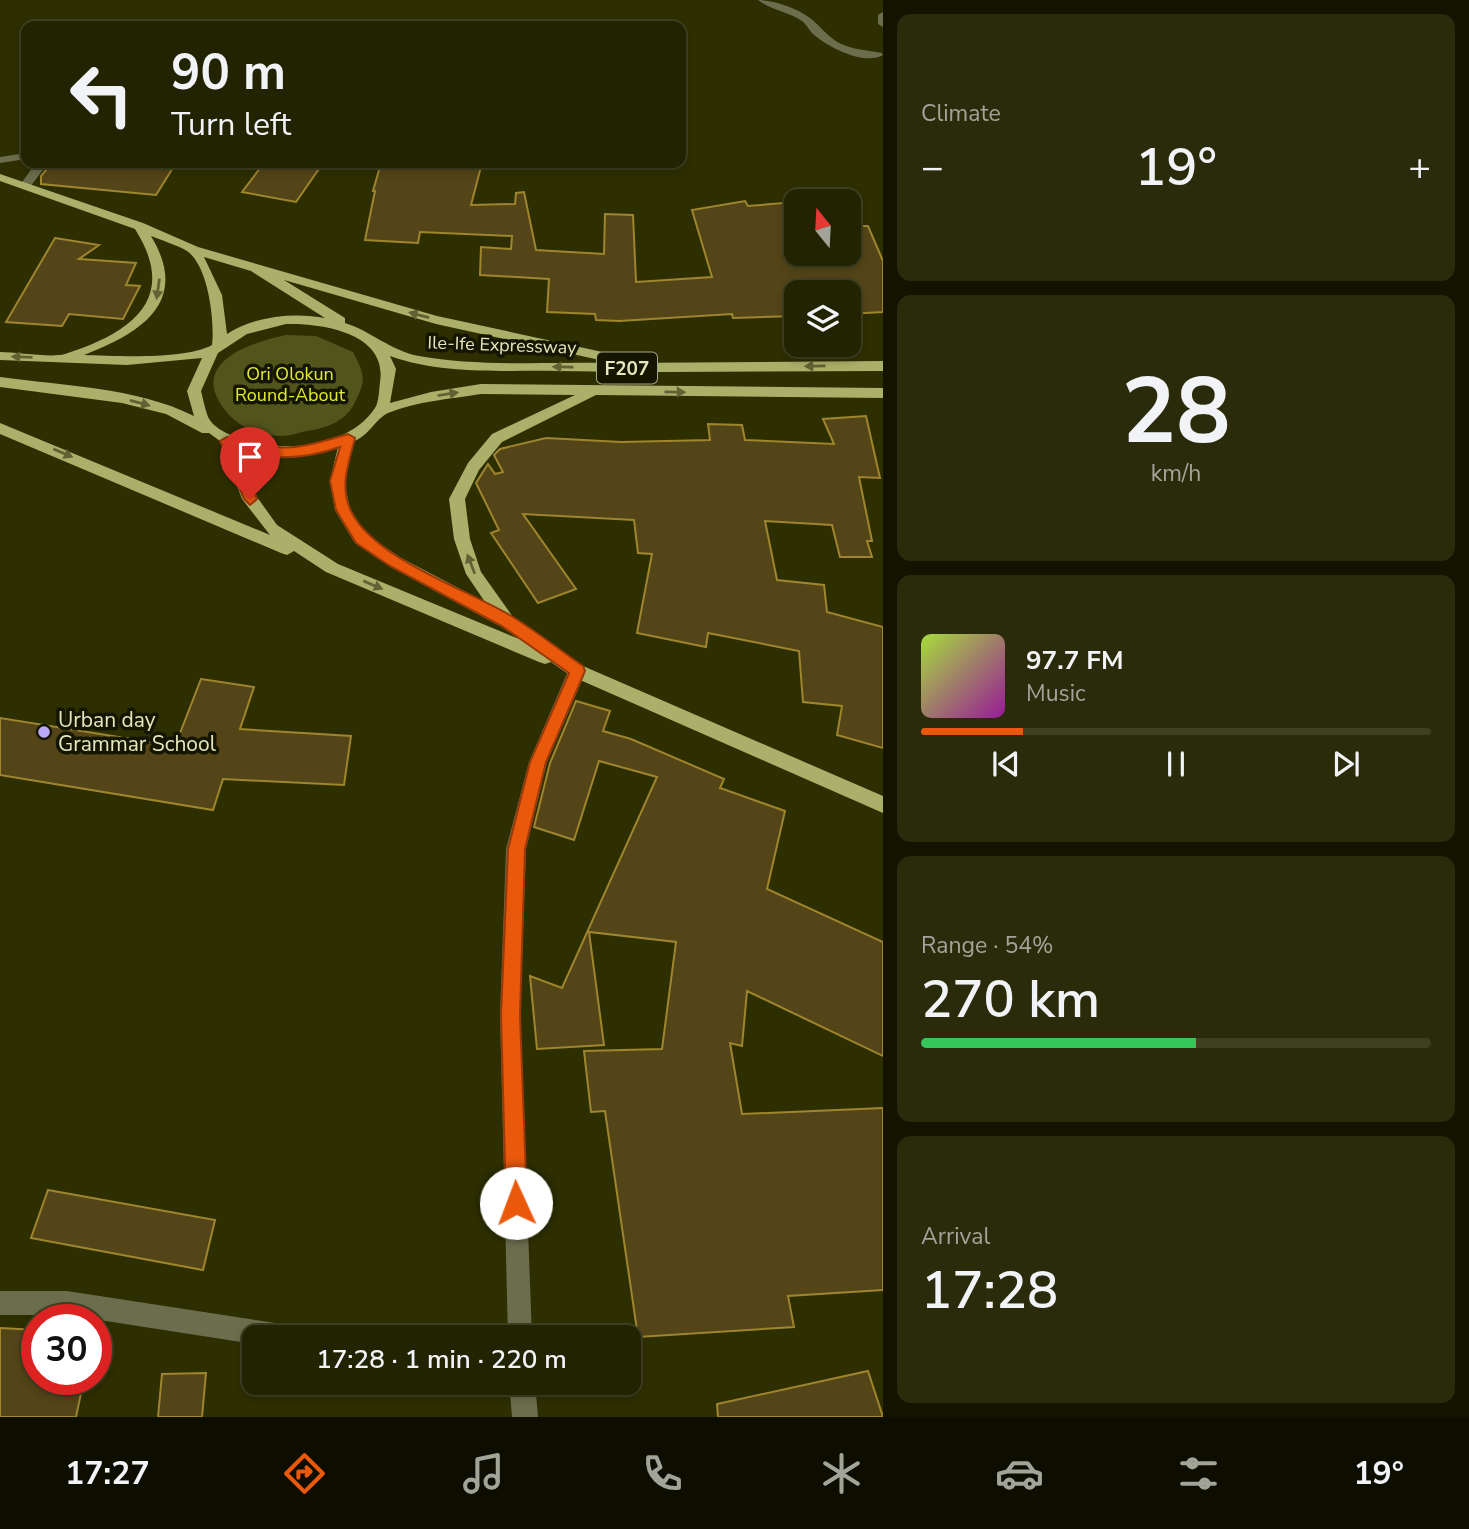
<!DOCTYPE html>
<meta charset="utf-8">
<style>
body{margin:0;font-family:"Nunito Sans",sans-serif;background:#2a2b0a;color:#f1f3f6;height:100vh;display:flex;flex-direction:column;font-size:26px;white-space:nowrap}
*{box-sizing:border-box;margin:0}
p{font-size:23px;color:#a2a499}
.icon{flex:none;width:38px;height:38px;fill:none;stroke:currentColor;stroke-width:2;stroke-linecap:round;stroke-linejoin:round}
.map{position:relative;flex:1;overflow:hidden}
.panel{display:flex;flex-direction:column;gap:14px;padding:14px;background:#131300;width:586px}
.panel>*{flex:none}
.top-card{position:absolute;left:21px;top:21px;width:665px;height:147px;border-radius:14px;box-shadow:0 4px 10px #0003,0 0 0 2px #3f4022;background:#222300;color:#f1f3f6;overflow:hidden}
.needle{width:46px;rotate:342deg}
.buttons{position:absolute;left:784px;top:189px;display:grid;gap:14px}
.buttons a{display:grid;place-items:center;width:77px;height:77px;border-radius:14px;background:#222300;box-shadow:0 4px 10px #0003,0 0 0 2px #3f4022;font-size:35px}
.speed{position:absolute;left:21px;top:1304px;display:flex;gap:14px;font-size:35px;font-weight:700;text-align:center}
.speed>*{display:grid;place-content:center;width:91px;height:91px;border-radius:50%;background:#222300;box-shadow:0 4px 10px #0003,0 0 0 2px #3f4022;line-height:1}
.speed .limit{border:10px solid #d22;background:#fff;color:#111}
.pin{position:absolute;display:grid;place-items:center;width:60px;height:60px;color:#fff;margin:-72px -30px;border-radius:50% 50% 50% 0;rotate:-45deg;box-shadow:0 0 7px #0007}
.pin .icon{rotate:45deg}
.me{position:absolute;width:77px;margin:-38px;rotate:358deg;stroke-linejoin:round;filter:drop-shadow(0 0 5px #0008)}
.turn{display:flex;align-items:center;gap:24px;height:147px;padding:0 35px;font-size:32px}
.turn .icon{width:91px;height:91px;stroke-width:2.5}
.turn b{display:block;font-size:49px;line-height:60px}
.big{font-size:52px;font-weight:600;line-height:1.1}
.panel .widget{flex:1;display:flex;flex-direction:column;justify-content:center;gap:10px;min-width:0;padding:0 24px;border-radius:14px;background:#2a2b0a}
.panel .dial{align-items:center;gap:0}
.dial b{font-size:91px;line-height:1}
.song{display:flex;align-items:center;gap:21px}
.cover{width:84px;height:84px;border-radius:10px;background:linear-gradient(135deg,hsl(80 70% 55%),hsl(300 70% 35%))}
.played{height:7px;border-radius:4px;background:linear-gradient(90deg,#ea580c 20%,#3f4022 20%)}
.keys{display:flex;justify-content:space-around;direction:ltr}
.heat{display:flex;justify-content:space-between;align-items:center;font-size:38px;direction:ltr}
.charge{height:10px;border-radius:5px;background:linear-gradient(90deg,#34c759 54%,#3f4022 0)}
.trip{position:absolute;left:242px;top:1325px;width:399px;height:70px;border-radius:14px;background:#222300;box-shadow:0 4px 10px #0003,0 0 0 2px #3f4022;font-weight:600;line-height:70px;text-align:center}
.tab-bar{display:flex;height:112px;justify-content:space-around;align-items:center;background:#0e0e00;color:#a2a499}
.tab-bar .icon{width:49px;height:49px}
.tab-bar .current{color:#ea580c}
.tab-bar b{font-size:32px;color:#f1f3f6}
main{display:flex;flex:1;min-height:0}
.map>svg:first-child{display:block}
</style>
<main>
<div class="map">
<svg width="883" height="1417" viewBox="0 0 883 1417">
<rect width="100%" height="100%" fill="#2d2f00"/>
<path fill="#52551b" d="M286 335 316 336 353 352C366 377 366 381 353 406 345 420 329 427 313 430 303 431 292 436 281 436 259 435 239 428 225 410 188 363 249 343 286 335Z"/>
<path fill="#534518" stroke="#9f852d" stroke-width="2" d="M46 163H176L156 195 41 184V176L47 169Z
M264 163H323L296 202 242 192Z
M381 163H482L471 205 515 204 516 193 524 192 536 250 604 254 605 214 633 215 636 282 712 277 692 210 745 201 748 206 796 202V254H849V208L861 226H868L883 261V312L849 314V292H796V316L733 318 732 314 619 321 596 320 595 314 547 312 549 279 480 275 481 247 511 249 512 236 420 232 418 243 365 240 375 191H373Z
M55 238 99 245 79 259 136 263 126 285 140 286 123 319 69 314 62 326 6 322Z
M866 416 880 478 859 477 872 541H867L872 557H840L832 525 765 521 777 580 824 585 827 612 883 627V748L837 735 842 706 803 702 799 651 708 633 706 647 637 633 652 554 638 553 634 520 523 514 576 589 538 603 491 533 499 530 476 483 488 464 495 474 503 472 494 455 500 449 546 438 621 442 710 440 708 424 742 425 745 440 834 444 823 419Z
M201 679 254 687 240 729 351 736 344 785 223 779 213 810 0 775V718L175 746Z
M576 701 610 711 603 731 631 739 724 779 720 788 785 811 767 889 883 942V1056L747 991 742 1046 730 1043 742 1114 883 1108V1290L788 1296 794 1327 638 1337 605 1111 591 1112 584 1051 662 1049 676 942 589 932 604 1045 537 1049 530 976 562 988 657 777 599 761 574 840 534 827 550 763Z
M48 1190 215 1220 203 1270 31 1238Z
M0 1328 37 1330V1379H84L76 1417H0Z
M868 1371 883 1417H718L717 1404Z
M206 1373 202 1417H158L162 1374Z"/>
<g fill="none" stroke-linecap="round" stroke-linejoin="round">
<path fill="#6b6e4d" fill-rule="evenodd" d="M758 0C774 0 797 8 810 18 820 26 827 36 839 43 853 50 867 50 882 53L883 55C864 66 828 47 813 34 809 30 807 25 802 21 789 12 771 10 758 0Z
M883 12V27L878 24V15Z
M26 153V159L0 163V157Z
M33 163H43L45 167 30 187H22L20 185 33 167Z
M577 664 583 666 586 671 547 762 526 849 520 1015 532 1337H508L500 1015 506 849 529 762 568 671 571 666Z
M0 1291H67L288 1325 297 1328 300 1337H254V1344L67 1315H0Z
M509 1382H535L538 1417H512Z"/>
<path fill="#aaaf69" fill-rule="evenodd" d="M0 174 143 223 198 247 437 316 621 356 623 359 618 363 883 361V371C775 371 667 373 558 371 503 370 443 375 390 356L396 369 390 403 431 392 481 384 883 388V398L596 395 502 442 479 470 465 499 470 539 481 572 513 617 583 666 883 796V813L571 676 551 662 545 664 539 662 326 572 294 551 287 555 281 553 0 434V423L270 535 242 499 220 441 209 433H202L166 414 122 403 0 387V377C64 386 136 387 194 416L187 391 202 358 127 365 0 360V352C16 352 51 358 65 354 130 333 180 300 135 229L0 181ZM151 236C163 241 177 245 187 251 208 265 215 321 212 345 185 360 117 356 84 355 141 333 191 302 151 236ZM204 257 251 271 325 318C294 312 254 316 227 334L222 295ZM284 280 436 324 613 363C551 362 480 367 419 356 391 351 371 331 345 323V318ZM286 324C322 323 388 333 380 382 379 390 379 402 375 408 352 443 297 452 259 443 243 440 216 433 208 417 205 409 203 399 201 391L218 353 247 334ZM481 394 575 395 492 434 468 463 449 499 454 539 466 574 485 602 401 558 367 535 350 509 344 481 354 441C369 436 375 419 388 413 417 401 451 399 481 394ZM338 447 330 481 335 510 355 543 389 566 502 627 519 639 338 564 277 525 257 497 237 449C273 457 304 459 338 447Z"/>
</g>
<defs><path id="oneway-solid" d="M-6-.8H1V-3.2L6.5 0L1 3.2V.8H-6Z" transform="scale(1.75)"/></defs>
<g fill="#606234">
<use href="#oneway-solid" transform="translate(158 289) rotate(98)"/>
<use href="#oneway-solid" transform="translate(419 315) rotate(-165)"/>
<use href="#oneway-solid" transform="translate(22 357) rotate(-178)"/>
<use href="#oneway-solid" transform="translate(815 366) rotate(179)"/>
<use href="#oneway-solid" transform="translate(563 367) rotate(-179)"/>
<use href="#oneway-solid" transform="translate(675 392) rotate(1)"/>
<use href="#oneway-solid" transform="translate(448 394) rotate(-9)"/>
<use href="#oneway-solid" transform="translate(140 403) rotate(15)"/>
<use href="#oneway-solid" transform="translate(63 453) rotate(23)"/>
<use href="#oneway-solid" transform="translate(471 564) rotate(-111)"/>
<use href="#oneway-solid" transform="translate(373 585) rotate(23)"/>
</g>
<path fill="#ea580c" stroke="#983908" stroke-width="2" d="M348 434 355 438C349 462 339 487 351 511 374 559 467 589 513 617 537 632 560 650 583 666L585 671 546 762 525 849 520 1015 527 1203 524 1210 516 1213 509 1210 506 1203 501 1015 508 849 530 762 569 673 502 626 390 566 356 543 336 510 330 481 340 447C306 459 271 461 237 450L257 499 250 505 244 499 220 441 227 437C282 453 294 450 348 434Z"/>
<circle fill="#b9abf7" stroke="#151600" stroke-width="2.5" cx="44" cy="732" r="7"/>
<g text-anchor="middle" stroke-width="7" stroke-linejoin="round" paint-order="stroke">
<g font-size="18" fill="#e3e8be" stroke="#151600">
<text transform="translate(502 345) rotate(2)" y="6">Ile-Ife Expressway</text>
</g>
<g font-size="18" fill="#e3eb2d" stroke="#151600">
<text x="290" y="380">Ori Olokun<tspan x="290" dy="21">Round-About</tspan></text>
</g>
<rect fill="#151600" stroke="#a5a985" stroke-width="2" x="597" y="352.5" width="60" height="31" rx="5"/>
<g font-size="19" font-weight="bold" fill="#e3e8be">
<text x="627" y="375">F207</text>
</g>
<g font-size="21" fill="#e3e8be" stroke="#151600" text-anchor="start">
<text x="58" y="727">Urban day<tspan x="58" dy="24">Grammar School</tspan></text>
</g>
</g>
</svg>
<div class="buttons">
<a><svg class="needle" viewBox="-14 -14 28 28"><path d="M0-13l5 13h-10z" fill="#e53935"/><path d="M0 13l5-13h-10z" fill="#a2a499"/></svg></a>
<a><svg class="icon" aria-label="layers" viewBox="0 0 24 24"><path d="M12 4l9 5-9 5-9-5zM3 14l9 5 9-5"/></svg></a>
</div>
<div class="speed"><div class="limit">30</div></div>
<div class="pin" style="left:250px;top:499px;background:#d93025"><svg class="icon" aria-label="arrive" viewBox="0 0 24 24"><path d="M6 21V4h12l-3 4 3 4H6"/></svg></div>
<svg class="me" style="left:516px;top:1203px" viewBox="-20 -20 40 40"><circle r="19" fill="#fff"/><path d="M0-13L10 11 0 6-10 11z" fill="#ea580c"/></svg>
<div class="trip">17:28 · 1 min · 220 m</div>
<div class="top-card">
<div class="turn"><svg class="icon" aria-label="left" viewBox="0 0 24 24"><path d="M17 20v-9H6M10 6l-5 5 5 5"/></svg><div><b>90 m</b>Turn left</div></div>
</div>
</div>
<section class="panel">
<div class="widget"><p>Climate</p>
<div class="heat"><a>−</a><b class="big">19°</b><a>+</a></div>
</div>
<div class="widget dial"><b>28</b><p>km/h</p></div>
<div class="widget">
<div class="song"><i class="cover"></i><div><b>97.7 FM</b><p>Music</p></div></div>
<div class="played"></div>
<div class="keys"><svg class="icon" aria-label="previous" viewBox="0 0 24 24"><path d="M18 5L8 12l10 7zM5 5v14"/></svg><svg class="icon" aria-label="pause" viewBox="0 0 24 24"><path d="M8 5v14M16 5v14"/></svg><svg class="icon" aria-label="next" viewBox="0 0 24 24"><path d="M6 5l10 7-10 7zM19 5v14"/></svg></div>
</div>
<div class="widget"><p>Range · 54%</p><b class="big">270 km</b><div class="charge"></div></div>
<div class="widget"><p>Arrival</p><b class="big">17:28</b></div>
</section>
</main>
<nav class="tab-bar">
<b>17:27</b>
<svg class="icon current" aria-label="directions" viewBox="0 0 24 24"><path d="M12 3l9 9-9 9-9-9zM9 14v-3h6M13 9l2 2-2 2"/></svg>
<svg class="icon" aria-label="music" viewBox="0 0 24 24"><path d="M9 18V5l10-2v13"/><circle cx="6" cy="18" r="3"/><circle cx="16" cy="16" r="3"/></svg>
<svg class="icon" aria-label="phone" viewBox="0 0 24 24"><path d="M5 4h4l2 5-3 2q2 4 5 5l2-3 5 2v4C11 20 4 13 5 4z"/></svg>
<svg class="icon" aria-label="climate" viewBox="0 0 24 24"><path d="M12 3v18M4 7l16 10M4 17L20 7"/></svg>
<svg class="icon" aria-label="car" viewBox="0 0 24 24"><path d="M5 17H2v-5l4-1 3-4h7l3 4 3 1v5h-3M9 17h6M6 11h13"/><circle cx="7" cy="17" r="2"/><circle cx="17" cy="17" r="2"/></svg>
<svg class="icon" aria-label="filters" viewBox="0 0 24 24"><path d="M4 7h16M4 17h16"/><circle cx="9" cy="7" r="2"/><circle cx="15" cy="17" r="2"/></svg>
<b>19°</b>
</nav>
